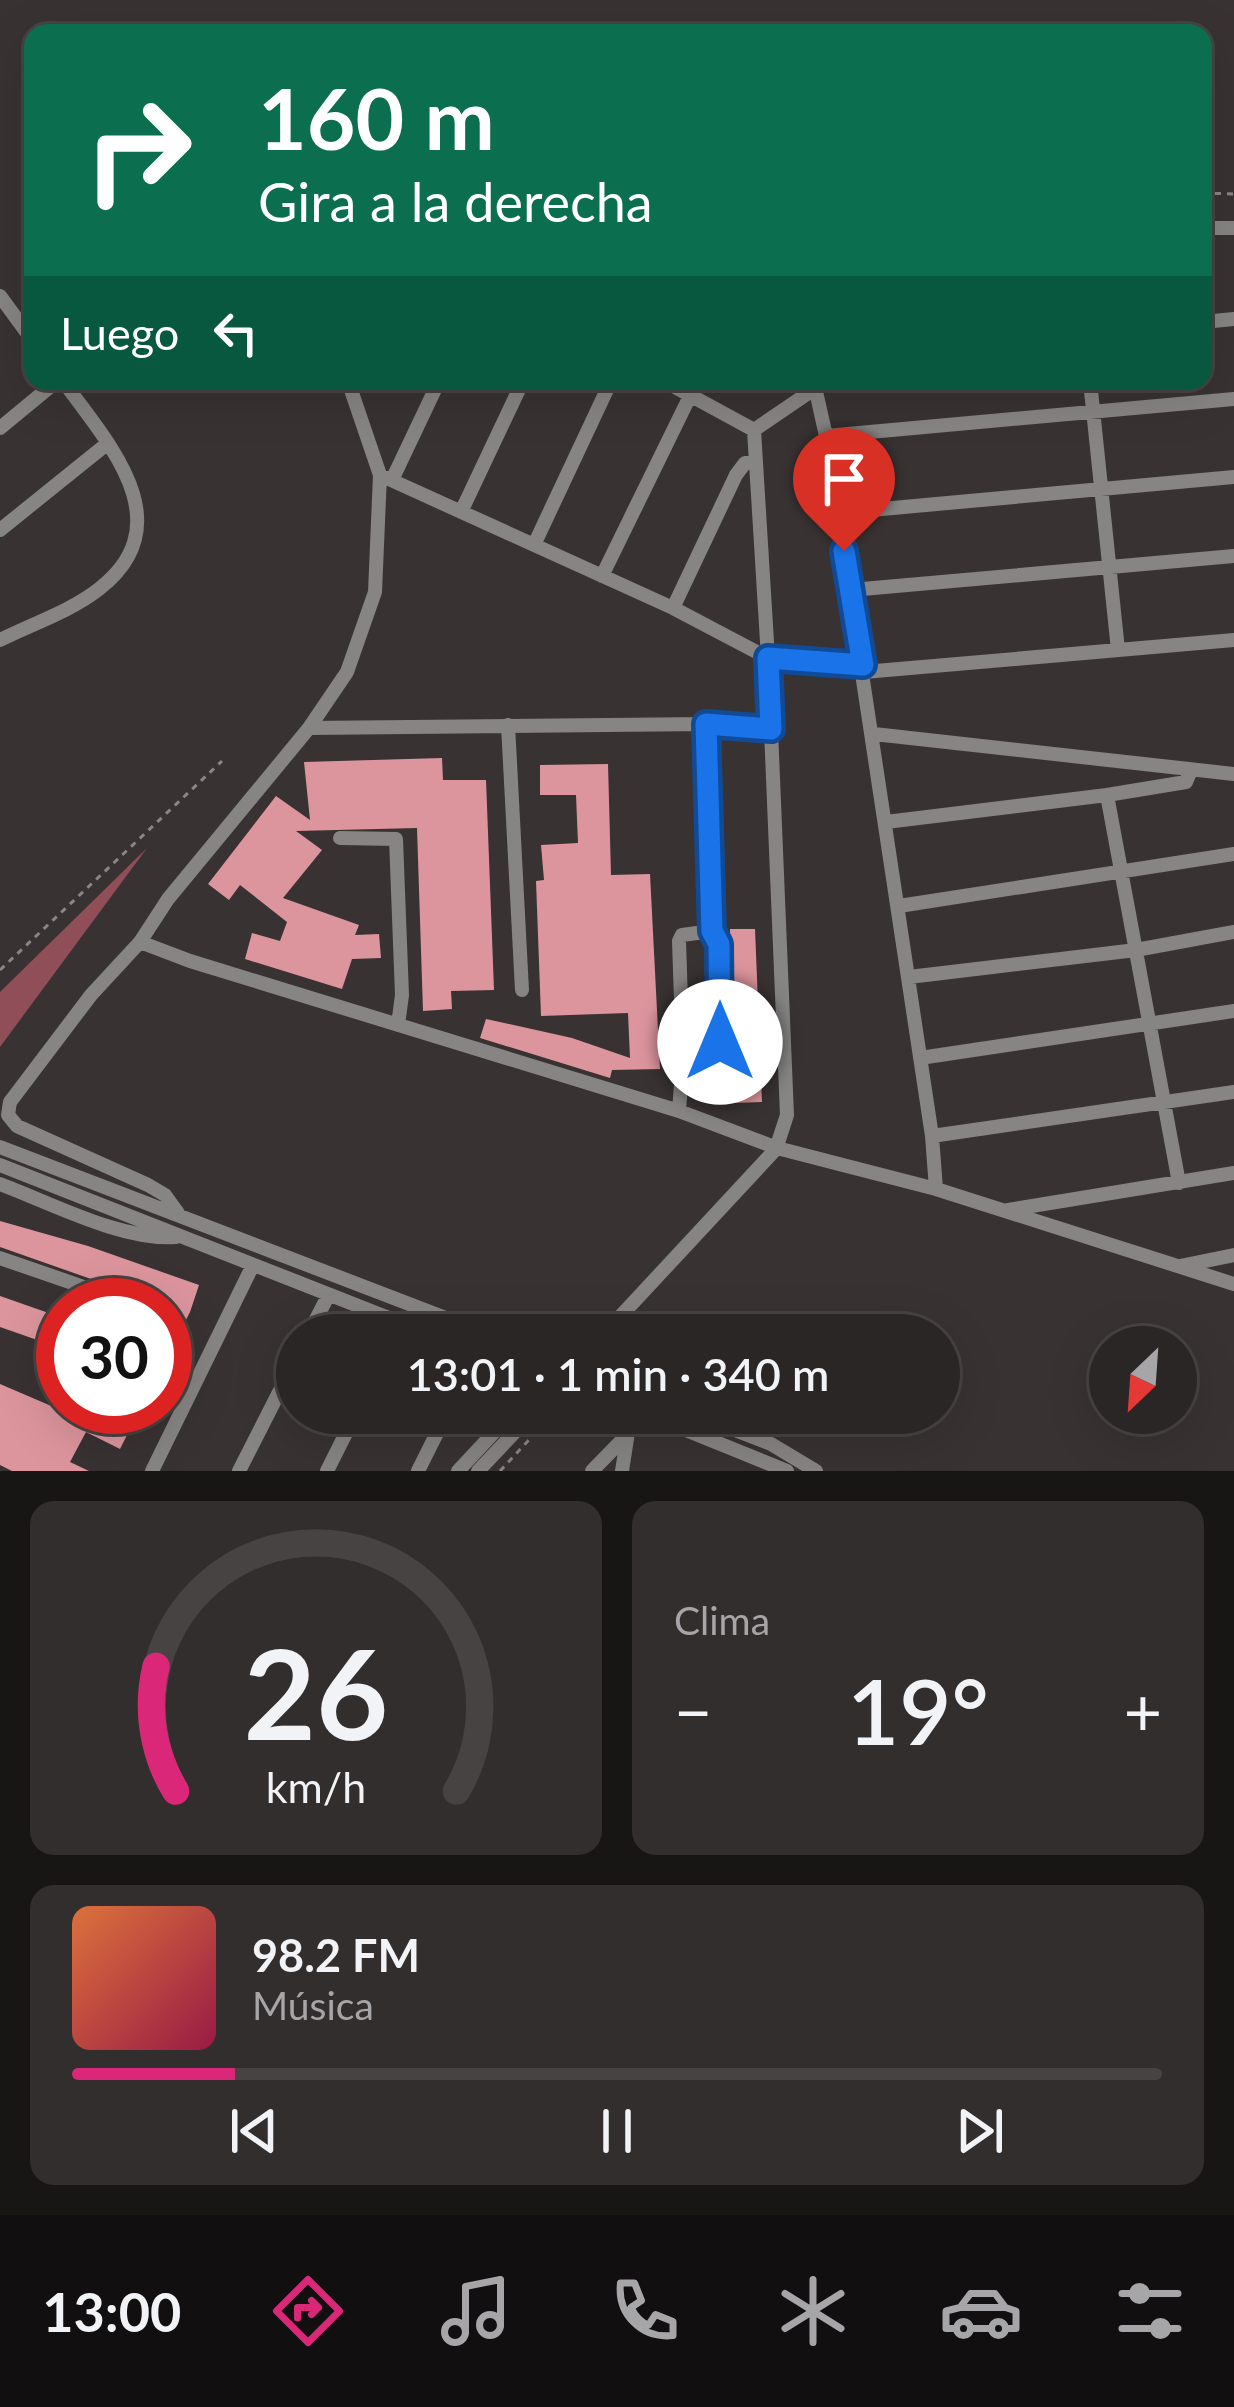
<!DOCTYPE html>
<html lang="es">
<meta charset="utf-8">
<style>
body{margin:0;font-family:Lato,sans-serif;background:#332e2e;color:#f1f3f6;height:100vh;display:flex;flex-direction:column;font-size:45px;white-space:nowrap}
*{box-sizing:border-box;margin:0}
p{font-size:39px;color:#a6a5a7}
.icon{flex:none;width:66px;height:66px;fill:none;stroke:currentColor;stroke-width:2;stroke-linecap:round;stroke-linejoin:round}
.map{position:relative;height:1471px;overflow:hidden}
.sheet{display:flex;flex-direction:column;gap:30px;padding:30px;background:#181515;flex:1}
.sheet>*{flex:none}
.top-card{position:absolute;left:24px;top:24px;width:1188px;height:366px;border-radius:24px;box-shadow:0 12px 48px #0002,0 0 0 3px #474343;background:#0b6e4f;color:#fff;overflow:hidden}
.needle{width:78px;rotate:205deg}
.tools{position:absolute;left:1089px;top:1326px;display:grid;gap:24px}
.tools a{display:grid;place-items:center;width:108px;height:108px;border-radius:50%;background:#2b2626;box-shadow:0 12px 48px #0002,0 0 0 3px #474343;font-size:60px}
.speed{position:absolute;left:36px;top:1278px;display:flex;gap:24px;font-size:60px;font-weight:700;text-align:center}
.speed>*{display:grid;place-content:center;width:156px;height:156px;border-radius:50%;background:#2b2626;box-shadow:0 12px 48px #0002,0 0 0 3px #474343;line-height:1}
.speed .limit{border:18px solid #d22;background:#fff;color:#111}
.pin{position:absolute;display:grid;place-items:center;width:102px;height:102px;color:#fff;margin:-123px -51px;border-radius:50% 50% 50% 0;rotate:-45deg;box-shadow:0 0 12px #0007}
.pin .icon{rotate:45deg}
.me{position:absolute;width:132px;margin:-66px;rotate:0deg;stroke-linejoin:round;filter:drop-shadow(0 0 9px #0008)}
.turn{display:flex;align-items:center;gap:42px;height:252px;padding:0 36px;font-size:54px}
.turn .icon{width:156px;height:156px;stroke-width:2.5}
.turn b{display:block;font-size:84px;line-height:102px}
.then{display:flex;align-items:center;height:114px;padding:0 36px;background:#0003;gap:24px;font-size:45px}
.big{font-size:90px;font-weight:600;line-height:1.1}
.sheet .card{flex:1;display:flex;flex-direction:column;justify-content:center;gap:18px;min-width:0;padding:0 42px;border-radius:24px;background:#332e2e}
.sheet .dial{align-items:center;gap:0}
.dial svg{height:312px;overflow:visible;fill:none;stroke:#474343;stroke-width:7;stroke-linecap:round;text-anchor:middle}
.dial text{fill:#f1f3f6;stroke:none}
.song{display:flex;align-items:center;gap:36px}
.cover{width:144px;height:144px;border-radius:18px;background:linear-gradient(135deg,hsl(20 70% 55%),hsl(340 70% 35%))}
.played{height:12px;border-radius:6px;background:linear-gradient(90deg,#db2777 15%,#474343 15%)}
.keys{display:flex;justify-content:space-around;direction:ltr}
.heat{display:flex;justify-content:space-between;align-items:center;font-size:66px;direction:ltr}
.sheet .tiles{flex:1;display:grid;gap:30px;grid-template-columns:1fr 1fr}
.card:last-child{grid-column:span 2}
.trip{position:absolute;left:276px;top:1314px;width:684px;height:120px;border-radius:60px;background:#2b2626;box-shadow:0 12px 48px #0002,0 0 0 3px #474343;font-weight:600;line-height:120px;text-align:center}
.tab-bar{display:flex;height:192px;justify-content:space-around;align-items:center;background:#110f0f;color:#a6a5a7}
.tab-bar .icon{width:84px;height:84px}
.tab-bar .current{color:#db2777}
.tab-bar b{font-size:54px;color:#f1f3f6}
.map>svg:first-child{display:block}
</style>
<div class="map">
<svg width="1234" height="1471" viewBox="0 0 1234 1471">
<rect width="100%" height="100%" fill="#393233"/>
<path fill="#904f58" d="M147 848 0 1047V992Z"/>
<path fill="#dd959d" d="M442 758 443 780H486L494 990 451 991 452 1009 423 1011 417 828 296 831 322 850 283 898 359 925 355 935 379 934 381 958 352 959 342 989 245 959 252 933 280 941 287 922 240 885 229 900 208 884 276 796 310 820 304 762Z
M608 764 611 875 650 874 660 1069 612 1070 610 1078 480 1038 486 1019 572 1038 630 1058 628 1013 541 1016 536 881 544 880 541 845 578 843 576 795H540V765Z
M730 929H755L762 1102 734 1103Z
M0 1221 88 1246 199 1285 190 1312 165 1361V1305L0 1247Z
M0 1296 63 1318V1349L0 1327Z
M0 1384 98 1426 107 1407H141L120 1449 86 1432 70 1462 89 1471H12L0 1465Z"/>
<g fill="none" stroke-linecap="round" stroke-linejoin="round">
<path stroke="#8b8586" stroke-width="3" stroke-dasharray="6 6" stroke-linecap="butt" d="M1203 193 1234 194
M0 970 222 761
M500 1471 554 1413"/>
<path stroke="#878484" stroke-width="14" d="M1203 228H1234
M0 296 33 341
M1203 322 1234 319
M664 381 754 430
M1090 381 1118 650
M815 387 826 436 932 1136 936 1189
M0 428 57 381
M754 430 826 381
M826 436 1234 399
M380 475 673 608 768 658 863 665
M392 480 439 381
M461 512 523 381
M838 513 1234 477
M0 530 108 443
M534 545 611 381
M602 576 691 394
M851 590 1234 556
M673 608 736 475 745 463H755
M0 640C32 624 71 611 99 589 184 523 107 442 63 381
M864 672 1234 640
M706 724 712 931
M508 725 522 990
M309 728 706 724 771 729
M874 734 1234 774
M886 822 1107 795
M340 838 396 839 402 995 398 1025
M899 906 1234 854
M140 942 190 961 679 1111 777 1148 936 1189 1234 1284
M909 977 1136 950 1234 932
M682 1042H720
M920 1058 1234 1011
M679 1111 683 1059 679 941 682 935 712 931 719 944 720 1076
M932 1136 1234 1092
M0 1147 490 1335
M0 1165 432 1335
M1179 1183 1107 795 1186 782 1191 770
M0 1184C51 1203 122 1241 176 1237
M1008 1210 1234 1173
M178 1213 165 1195 148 1185 17 1126 8 1115 10 1102 91 995 140 942 168 899 309 728 347 672 375 592 380 475 348 381
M0 1258 127 1302
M1180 1266 1234 1255
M308 1335 328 1296
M603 1335 776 1149 787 1115 768 658 754 430
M644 1413 787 1471
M691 1413 771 1444 816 1471
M152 1471 253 1265
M239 1471 297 1357
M327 1471 356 1413
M418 1471 447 1413
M458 1471 512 1413
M478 1471 533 1413
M592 1471 626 1436
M622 1471 631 1413"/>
</g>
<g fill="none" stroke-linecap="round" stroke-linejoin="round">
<g stroke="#114b97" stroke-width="30">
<path id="route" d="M720 1042 719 944 712 931 706 724 771 729 768 658 863 665 844 551"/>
</g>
<use href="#route" stroke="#1a73e8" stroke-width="21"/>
</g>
</svg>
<div class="tools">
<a><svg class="needle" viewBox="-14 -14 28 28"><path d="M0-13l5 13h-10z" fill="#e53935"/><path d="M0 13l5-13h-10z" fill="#a6a5a7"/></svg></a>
</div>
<div class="speed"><div class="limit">30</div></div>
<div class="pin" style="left:844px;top:551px;background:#d93025"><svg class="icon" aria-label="arrive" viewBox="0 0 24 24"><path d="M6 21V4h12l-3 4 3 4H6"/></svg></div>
<svg class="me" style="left:720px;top:1042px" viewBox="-20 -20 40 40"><circle r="19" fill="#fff"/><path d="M0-13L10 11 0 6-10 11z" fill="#1a73e8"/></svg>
<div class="trip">13:01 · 1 min · 340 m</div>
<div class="top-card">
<div class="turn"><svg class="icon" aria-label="right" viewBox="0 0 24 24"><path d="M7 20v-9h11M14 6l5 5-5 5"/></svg><div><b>160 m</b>Gira a la derecha</div></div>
<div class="then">Luego<svg class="icon" aria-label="left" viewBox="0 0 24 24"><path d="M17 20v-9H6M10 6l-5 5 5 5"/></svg></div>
</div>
</div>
<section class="sheet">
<div class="tiles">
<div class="card dial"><svg viewBox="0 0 100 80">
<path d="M14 69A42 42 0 1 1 86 69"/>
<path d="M14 69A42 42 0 0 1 9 37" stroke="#db2777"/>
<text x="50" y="56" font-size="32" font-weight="700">26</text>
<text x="50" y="72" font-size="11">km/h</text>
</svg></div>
<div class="card"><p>Clima</p>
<div class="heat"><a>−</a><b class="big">19°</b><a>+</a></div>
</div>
<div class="card">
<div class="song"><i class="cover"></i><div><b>98.2 FM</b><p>Música</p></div></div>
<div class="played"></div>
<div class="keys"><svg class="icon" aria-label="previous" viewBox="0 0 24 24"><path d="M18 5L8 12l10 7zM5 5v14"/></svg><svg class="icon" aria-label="pause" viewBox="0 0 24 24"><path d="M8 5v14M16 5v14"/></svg><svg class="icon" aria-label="next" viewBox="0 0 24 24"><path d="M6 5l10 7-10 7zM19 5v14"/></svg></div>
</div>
</div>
</section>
<nav class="tab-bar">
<b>13:00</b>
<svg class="icon current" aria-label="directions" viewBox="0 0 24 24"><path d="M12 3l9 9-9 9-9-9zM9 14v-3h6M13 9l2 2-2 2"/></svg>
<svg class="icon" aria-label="music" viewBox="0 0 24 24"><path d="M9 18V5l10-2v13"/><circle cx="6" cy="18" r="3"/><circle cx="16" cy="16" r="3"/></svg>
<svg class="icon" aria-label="phone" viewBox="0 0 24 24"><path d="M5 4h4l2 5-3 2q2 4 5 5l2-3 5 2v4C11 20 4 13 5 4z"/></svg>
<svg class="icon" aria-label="climate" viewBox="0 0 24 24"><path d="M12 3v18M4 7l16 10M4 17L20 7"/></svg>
<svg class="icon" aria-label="car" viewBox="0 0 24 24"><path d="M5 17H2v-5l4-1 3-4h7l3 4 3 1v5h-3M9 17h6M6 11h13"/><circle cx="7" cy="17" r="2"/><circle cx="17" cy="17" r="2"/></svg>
<svg class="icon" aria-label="filters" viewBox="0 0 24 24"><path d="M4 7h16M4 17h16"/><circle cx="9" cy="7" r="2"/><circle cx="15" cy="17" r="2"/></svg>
</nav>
